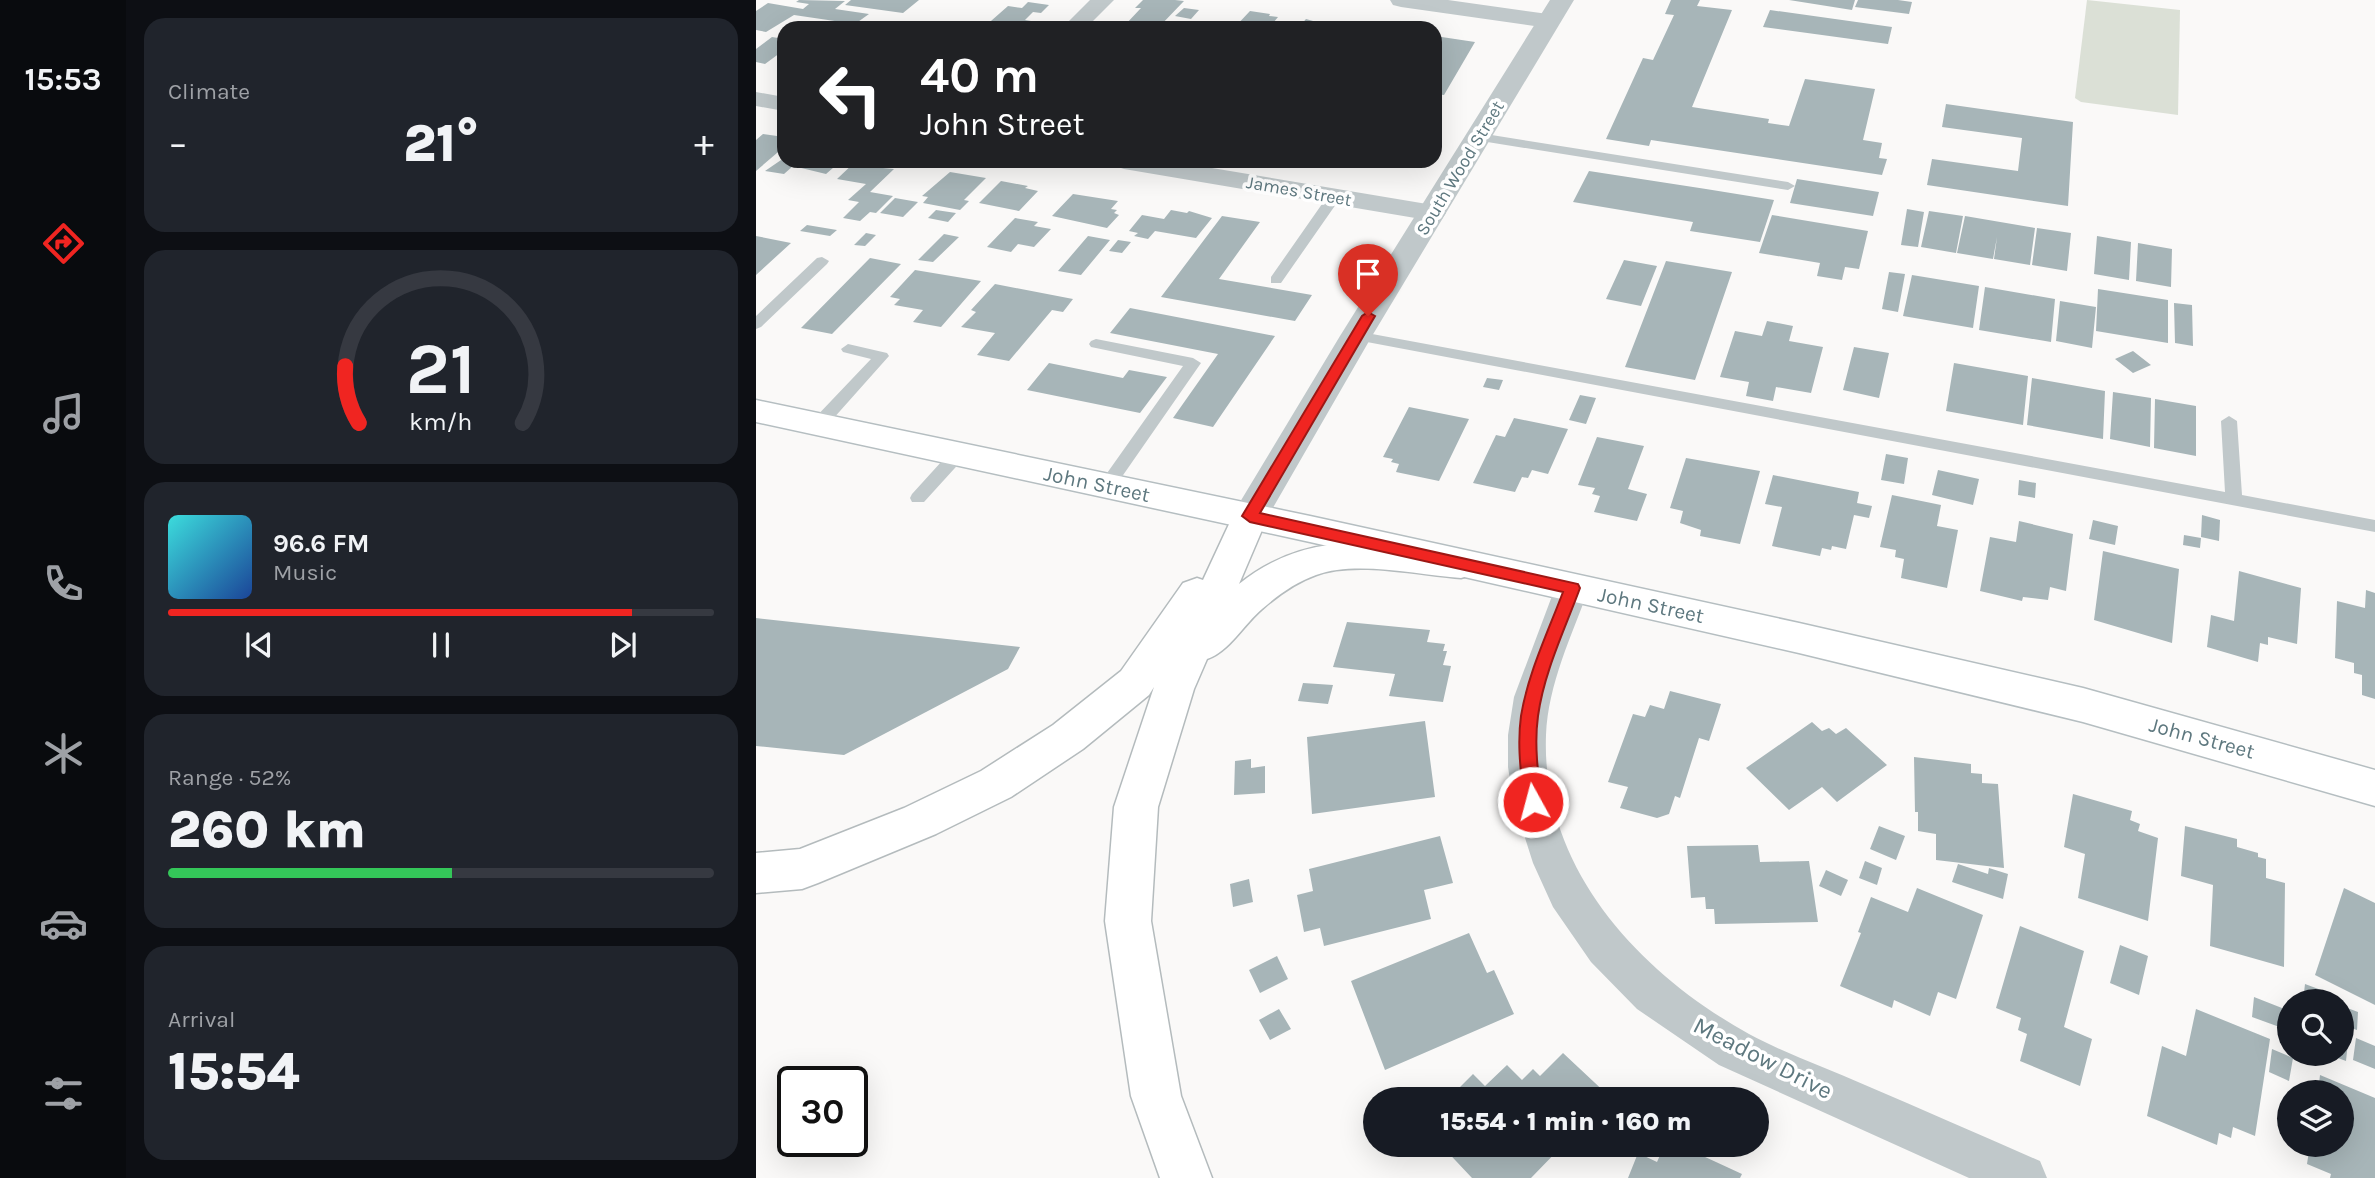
<!DOCTYPE html>
<meta charset="utf-8">
<style>
body{margin:0;font-family:Karla,sans-serif;background:#20242c;color:#f1f3f6;height:100vh;display:flex;flex-direction:column;font-size:26px;white-space:nowrap}
*{box-sizing:border-box;margin:0}
p{font-size:23px;color:#9ea1a6}
.icon{flex:none;width:38px;height:38px;fill:none;stroke:currentColor;stroke-width:2;stroke-linecap:round;stroke-linejoin:round}
.map{position:relative;flex:1;overflow:hidden}
.drawer{display:flex;flex-direction:column;gap:18px;padding:18px;background:#0d0f14;width:630px}
.drawer>*{flex:none}
.guide{position:absolute;left:21px;top:21px;width:665px;height:147px;border-radius:21px;box-shadow:0 7px 28px #0002;background:#202124;color:#fff;overflow:hidden}
.buttons{position:absolute;left:1521px;top:989px;display:grid;gap:14px}
.buttons a{display:grid;place-items:center;width:77px;height:77px;border-radius:50%;background:#171b24;box-shadow:0 7px 28px #0002;font-size:35px}
.speed{position:absolute;left:21px;top:1066px;display:flex;gap:14px;font-size:35px;font-weight:700;text-align:center}
.speed>*{display:grid;place-content:center;width:91px;height:91px;border-radius:50%;background:#171b24;box-shadow:0 7px 28px #0002;line-height:1}
.speed .limit{border:4px solid #111;border-radius:10px;background:#fff;color:#111}
.pin{position:absolute;display:grid;place-items:center;width:60px;height:60px;color:#fff;margin:-72px -30px;border-radius:50% 50% 50% 0;rotate:-45deg;box-shadow:0 0 7px #0007}
.pin .icon{rotate:45deg}
.me{position:absolute;width:77px;margin:-38px;rotate:353deg;stroke-linejoin:round;filter:drop-shadow(0 0 5px #0008)}
.turn{display:flex;align-items:center;gap:24px;height:147px;padding:0 28px;font-size:32px}
.turn .icon{width:91px;height:91px;stroke-width:2.5}
.turn b{display:block;font-size:49px;line-height:60px}
.big{font-size:52px;font-weight:800;line-height:1.1}
.drawer .card{flex:1;display:flex;flex-direction:column;justify-content:center;gap:10px;min-width:0;padding:0 24px;border-radius:21px;background:#20242c}
.drawer .dial{align-items:center;gap:0}
.dial svg{height:182px;overflow:visible;fill:none;stroke:#363941;stroke-width:7;stroke-linecap:round;text-anchor:middle}
.dial text{fill:#f1f3f6;stroke:none}
.song{display:flex;align-items:center;gap:21px}
.cover{width:84px;height:84px;border-radius:10px;background:linear-gradient(135deg,hsl(180 70% 55%),hsl(220 70% 35%))}
.played{height:7px;border-radius:4px;background:linear-gradient(90deg,#f02521 85%,#363941 85%)}
.keys{display:flex;justify-content:space-around;direction:ltr}
.heat{display:flex;justify-content:space-between;align-items:center;font-size:38px;direction:ltr}
.charge{height:10px;border-radius:5px;background:linear-gradient(90deg,#34c759 52%,#363941 0)}
.trip{position:absolute;left:607px;top:1087px;width:406px;height:70px;border-radius:35px;background:#171b24;box-shadow:0 7px 28px #0002;font-weight:800;line-height:70px;text-align:center}
main{display:flex;flex:1;min-height:0}
.tabs{display:flex;flex-direction:column;width:126px;justify-content:space-around;align-items:center;background:#090b0e;color:#9ea1a6}
.tabs .icon{width:49px;height:49px}
.tabs .active{color:#f02521}
.tabs b{font-size:32px;color:#f1f3f6}
.map>svg:first-child{display:block}
</style>
<main>
<nav class="tabs">
<b>15:53</b>
<svg class="icon active" aria-label="directions" viewBox="0 0 24 24"><path d="M12 3l9 9-9 9-9-9zM9 14v-3h6M13 9l2 2-2 2"/></svg>
<svg class="icon" aria-label="music" viewBox="0 0 24 24"><path d="M9 18V5l10-2v13"/><circle cx="6" cy="18" r="3"/><circle cx="16" cy="16" r="3"/></svg>
<svg class="icon" aria-label="phone" viewBox="0 0 24 24"><path d="M5 4h4l2 5-3 2q2 4 5 5l2-3 5 2v4C11 20 4 13 5 4z"/></svg>
<svg class="icon" aria-label="climate" viewBox="0 0 24 24"><path d="M12 3v18M4 7l16 10M4 17L20 7"/></svg>
<svg class="icon" aria-label="car" viewBox="0 0 24 24"><path d="M5 17H2v-5l4-1 3-4h7l3 4 3 1v5h-3M9 17h6M6 11h13"/><circle cx="7" cy="17" r="2"/><circle cx="17" cy="17" r="2"/></svg>
<svg class="icon" aria-label="filters" viewBox="0 0 24 24"><path d="M4 7h16M4 17h16"/><circle cx="9" cy="7" r="2"/><circle cx="15" cy="17" r="2"/></svg>
</nav>
<section class="drawer">
<div class="card"><p>Climate</p>
<div class="heat"><a>−</a><b class="big">21°</b><a>+</a></div>
</div>
<div class="card dial"><svg viewBox="0 0 100 80">
<path d="M14 69A42 42 0 1 1 86 69"/>
<path d="M14 69A42 42 0 0 1 8 44" stroke="#f02521"/>
<text x="50" y="56" font-size="32" font-weight="700">21</text>
<text x="50" y="72" font-size="11">km/h</text>
</svg></div>
<div class="card">
<div class="song"><i class="cover"></i><div><b>96.6 FM</b><p>Music</p></div></div>
<div class="played"></div>
<div class="keys"><svg class="icon" aria-label="previous" viewBox="0 0 24 24"><path d="M18 5L8 12l10 7zM5 5v14"/></svg><svg class="icon" aria-label="pause" viewBox="0 0 24 24"><path d="M8 5v14M16 5v14"/></svg><svg class="icon" aria-label="next" viewBox="0 0 24 24"><path d="M6 5l10 7-10 7zM19 5v14"/></svg></div>
</div>
<div class="card"><p>Range · 52%</p><b class="big">260 km</b><div class="charge"></div></div>
<div class="card"><p>Arrival</p><b class="big">15:54</b></div>
</section>
<div class="map">
<svg width="1619" height="1178" viewBox="0 0 1619 1178">
<rect width="100%" height="100%" fill="#faf9f8"/>
<path fill="#dbe0d6" d="M1331 0 1424 10 1422 115 1325 102 1319 98Z"/>
<path fill="#a7b5b8" d="M43 0 89 1 79 9 113 14 99 24 38 15 10 32 0 30V11L12 3 47 9 53 4 40 2Z
M95 0H163L147 13 89 5Z
M387 0H419L428 1 402 28 369 25 385 8H379Z
M915 0H944L941 6 976 10 936 107 1013 119 1012 123 1033 126 1049 79 1119 89 1107 140 1126 143 1123 158 1131 159 1126 175 895 140 893 146 850 139 887 58 897 60 918 15 909 14Z
M1033 0H1099L1096 10Z
M1102 0H1142L1156 2 1153 14 1099 7Z
M272 2 293 5 285 13 277 12 269 20 275 21 267 28H227L252 6 266 8Z
M428 8 443 10 435 19 419 16Z
M1014 10 1136 27 1132 44 1007 27Z
M494 11 514 14 513 16 522 17 513 28H478Z
M550 19 564 23 584 25 582 28H542Z
M160 22 192 26V28H152Z
M679 36 719 42 688 95 679 94V64L685 60 679 59Z
M16 37 28 39V50L9 64 0 62V49Z
M1190 104 1317 122 1312 206 1171 185 1176 159 1262 171 1266 138 1186 127Z
M7 134 28 137V147L0 171V140Z
M28 158V161H85L70 174 37 166 28 174 9 171Z
M100 161H122L131 164 127 168 138 169 114 192 137 196 120 213 114 212 104 221 87 218 103 202 92 200 110 184 81 179Z
M833 171 950 189 1018 200 1004 242 934 231 937 222 817 202Z
M194 172 230 178 208 200 213 201 204 210 167 203 172 197 166 196Z
M1041 179 1123 192 1117 216 1034 203Z
M245 181 272 186 269 188 282 191 263 211 223 203Z
M317 194 362 201 355 209 361 210 358 213 363 215 351 228 296 216Z
M139 198 162 202 147 217 124 213Z
M1151 209 1168 212 1162 247 1145 245Z
M180 210 200 213 192 222 172 218Z
M415 210 431 213 433 211 456 218 440 238 399 231 392 239 378 236 382 233 373 231 386 215 408 219Z
M1173 211 1207 216 1200 253 1165 247Z
M1016 215 1112 231 1103 269 1089 267 1086 280 1061 276 1064 263 1003 253Z
M466 216 504 222 463 279 556 295 539 321 405 297Z
M1209 216 1279 228 1274 265 1238 259 1241 237 1237 259 1201 253Z
M259 218 282 222 278 226 295 229 278 247 262 244 255 252 231 247Z
M51 225 81 230 74 236 44 231Z
M1281 228 1315 233 1311 271 1276 265Z
M110 233 120 235 109 246 98 245Z
M188 234 203 237 177 262 162 260Z
M0 236 35 243 0 275Z
M332 236 354 240 325 275 302 271Z
M1341 236 1375 242 1373 280 1338 274Z
M362 240 375 242 366 253 353 251Z
M1382 243 1416 249 1415 287 1380 281Z
M114 258 145 264 76 334 45 328Z
M868 260 901 266 885 306 850 299Z
M910 261 976 272 939 380 869 367Z
M159 270 225 281 185 327 157 322 167 310 138 305 144 299 134 297Z
M1133 272 1149 274 1142 312 1126 309Z
M1156 275 1223 286 1217 328 1147 316Z
M239 284 317 299 307 312 296 310 253 361 221 355 239 333 205 327 220 312 215 310Z
M1229 287 1299 299 1295 342 1223 330Z
M1342 289 1412 300V343L1340 331Z
M1304 301 1340 307 1336 348 1300 341Z
M1418 303 1436 305 1437 346 1419 343Z
M374 308 519 336 457 427 417 418 462 354 354 333Z
M1011 321 1037 326 1033 341 1067 347 1055 393 1020 387 1017 401 990 396 993 382 964 377 979 331 1006 336Z
M1098 347 1133 353 1123 398 1087 390Z
M1377 351 1395 365 1377 373 1359 359Z
M293 363 367 378 373 370 411 377 384 413 271 390Z
M1198 363 1272 376 1267 425 1190 411Z
M731 378 747 380 743 390 727 387Z
M1276 378 1349 391 1347 439 1271 425Z
M1357 392 1395 398 1394 447 1354 439Z
M824 395 840 398 830 424 813 420Z
M1399 399 1440 406V456L1398 448Z
M653 407 713 419 683 481 640 472 643 464 635 462 637 459 627 457Z
M758 418 812 429 792 474 776 470 772 478 766 477 759 492 717 483 740 435 749 437Z
M841 437 888 446 872 489 891 494 881 521 838 512 844 496 836 494 839 488 822 485Z
M1130 454 1152 458 1148 484 1125 480Z
M930 458 1004 471 984 544 944 536 945 530 924 523 927 511 914 508Z
M1182 470 1223 479 1217 505 1176 495Z
M1017 475 1103 492 1101 503 1116 506 1113 518 1098 515 1090 549 1076 546 1075 550 1066 548 1064 556 1016 546 1026 507 1009 504Z
M1263 480 1280 483 1279 498 1262 495Z
M1136 495 1185 505 1181 526 1202 530 1191 588 1145 578 1148 559 1139 557 1140 550 1124 547Z
M1446 515 1464 520 1463 541 1445 537Z
M1337 520 1362 526 1359 545 1333 539Z
M1263 521 1317 534 1310 591 1294 587 1292 600 1267 597 1266 601 1224 591 1234 537 1260 542Z
M1428 535 1445 538 1444 548 1427 545Z
M1347 551 1423 569 1416 643 1338 620Z
M1483 571 1545 588 1541 644 1512 637V645L1504 643 1502 662 1451 647 1455 615 1478 621Z
M1610 590 1619 593V699L1606 695V675L1598 673V663L1579 658 1581 601 1609 608Z
M0 618 264 647 252 669 88 755 0 746Z
M591 622 674 630 671 642 689 644 687 651H691L687 665 695 666 687 702 633 696 639 674 577 667Z
M547 683 577 685 572 704 542 701Z
M914 691 965 704 953 741 943 738 924 798 919 796 913 814 901 818 864 808 872 787 852 782 877 714 889 717 894 705 908 709Z
M669 721 679 797 556 814 551 737Z
M1056 722 1066 731 1073 728 1080 734 1090 728 1131 765 1081 802 1066 787 1033 810 990 768Z
M1158 757 1215 764V773L1226 774V783L1242 784 1248 868 1180 860V834L1162 831V812H1159Z
M495 759V768L509 766V793L478 795 479 761Z
M1317 794 1376 811 1374 820 1384 824 1382 831 1402 838 1392 921 1322 898 1329 854 1308 847Z
M1123 826 1149 836 1140 860 1114 849Z
M1429 826 1481 839V847L1502 853V857L1510 859V878L1529 883 1528 967 1454 946 1457 885 1425 876Z
M684 836 697 883 668 890 675 919 568 946 564 928 548 932 541 895 557 891 553 869Z
M1002 845 1004 862 1053 861 1062 922 959 924 958 909H950L949 897 935 898 931 846Z
M1109 861 1126 868 1121 885 1103 878Z
M1202 864 1232 874 1233 868 1252 874 1247 899 1196 882Z
M1070 870 1092 880 1085 896 1063 886Z
M493 879 497 902 477 907 474 884Z
M1161 888 1227 915 1200 999 1182 992 1174 1016 1138 1000 1136 1008 1084 986 1105 933 1102 932 1115 897 1152 912Z
M1588 888 1619 903V1005L1559 975Z
M1264 926 1328 951 1308 1027 1336 1039 1324 1086 1264 1061 1271 1034 1262 1030 1265 1018 1240 1008Z
M713 933 731 973 738 970 758 1014 629 1070 595 981Z
M1364 945 1392 956 1383 995 1354 983Z
M521 956 532 979 504 993 493 970Z
M1549 984 1576 994V1001H1547Z
M1498 997 1531 1010 1529 1029 1496 1017Z
M1586 1006 1602 1012 1601 1030 1586 1025Z
M523 1009 535 1029 514 1040 503 1020Z
M1440 1009 1514 1039 1499 1136 1477 1127 1475 1138 1463 1133 1461 1145 1391 1116 1406 1046 1430 1056Z
M1586 1029 1593 1032 1590 1061 1571 1054H1586Z
M1600 1038 1619 1046V1069L1597 1060Z
M1516 1049 1537 1058 1533 1081 1513 1072Z
M807 1053 854 1097 852 1099H717L704 1087 717 1074 729 1086 751 1065 766 1080 777 1069 784 1076Z
M1564 1075 1619 1098V1178H1574L1575 1174 1551 1164 1554 1144H1586V1092H1562Z
M684 1144H808L775 1178H716Z
M921 1144 986 1174 984 1178H872L882 1153 901 1162 905 1153 915 1157Z"/>
<g fill="none" stroke-linecap="round" stroke-linejoin="round">
<g stroke="#b5bec1" stroke-width="3">
<path id="secondary" d="M0 400 554 516 1043 623 1327 688 1619 770V806L1327 722 1043 653 554 542 0 422Z"/>
</g>
<g stroke="#b4bbbd" stroke-width="3">
<path id="motorway" d="M494 503 507 507 512 516 483 584C552 528 624 543 705 550L718 554 724 564 718 574 705 578C663 575 600 560 560 575 540 582 522 595 506 609 488 624 473 652 451 659L438 689 402 807 395 921 425 1096 456 1178H404L375 1096 349 921 358 807 398 687 393 695 327 749 255 797 180 834 62 883 46 889 0 893V853L44 849 148 808 225 771 297 725 365 671 427 583 441 578 447 580 481 507Z"/>
</g>
<path fill="#c0c8ca" fill-rule="evenodd" d="M723 133 1032 182 1039 186 1032 190 719 140 717 137Z
M578 193 585 197 525 283H515V277L573 194Z
M66 257 73 261 71 264 5 327 0 329V316L61 258Z
M600 331 1469 492 1465 421 1473 416 1481 421 1486 495 1619 520V532L595 339 593 336 595 333Z
M340 339 437 358 445 363 356 491 350 493 342 487 344 483 427 366 335 347 333 344 335 341Z
M92 344 131 353 133 356 68 429H56L54 425 56 421 115 359 87 352 85 349Z
M202 448 210 454 208 458 168 502H156L154 498 156 494 196 450Z"/>
<path fill="#c0c8ca" fill-rule="evenodd" d="M334 0H358L330 28H306Z
M634 0H692L792 14 800 16 803 21 800 26 792 28 645 7 637 5Z
M0 92 28 97V111L0 106Z
M355 161H414L677 205 686 207 690 213 686 219 677 221 368 169 359 166Z
M816 575 828 579 833 588C816 635 792 684 790 735 785 868 883 973 993 1034 1030 1054 1071 1068 1109 1085 1168 1110 1226 1136 1284 1161L1291 1178H1213L963 1065 881 1009 835 962 797 907 777 863 757 800 752 767V735L758 697 799 588 804 579Z"/>
<path fill="#c0c8ca" fill-rule="evenodd" d="M794 0H818L616 336 507 525 494 529 481 525 476 516 481 507 584 336Z"/>
<use href="#secondary" fill="#fff" fill-rule="evenodd"/>
<use href="#motorway" fill="#fff" fill-rule="evenodd"/>
</g>
<path fill="#f02521" stroke="#9c1815" stroke-width="2" d="M612 312 619 316 504 513 822 584 824 588C809 629 788 672 782 716 778 745 782 774 786 802L783 808 777 810 770 808 768 802C765 773 761 745 765 716 772 673 792 632 807 592L494 522 486 516 606 316Z"/>
<g text-anchor="middle" stroke-width="7" stroke-linejoin="round" paint-order="stroke">
<g font-size="18" fill="#5e787f" stroke="#fff">
<text transform="translate(704 168) rotate(-59)" y="6">South Wood Street</text>
<text transform="translate(543 191) rotate(10)" y="6">James Street</text>
</g>
<g font-size="21" fill="#5e787f" stroke="#fff">
<text transform="translate(341 484) rotate(12)" y="7">John Street</text>
<text transform="translate(895 605) rotate(12)" y="7">John Street</text>
<text transform="translate(1446 738) rotate(15)" y="7">John Street</text>
</g>
<g font-size="24" fill="#5e787f" stroke="#fff">
<text transform="translate(1007 1058) rotate(27)" y="8">Meadow Drive</text>
</g>
</g>
</svg>
<div class="buttons">
<a><svg class="icon" aria-label="search" viewBox="0 0 24 24"><circle cx="10" cy="10" r="6"/><path d="M15 15l6 6"/></svg></a>
<a><svg class="icon" aria-label="layers" viewBox="0 0 24 24"><path d="M12 4l9 5-9 5-9-5zM3 14l9 5 9-5"/></svg></a>
</div>
<div class="speed"><div class="limit">30</div></div>
<div class="pin" style="left:612px;top:316px;background:#d93025"><svg class="icon" aria-label="arrive" viewBox="0 0 24 24"><path d="M6 21V4h12l-3 4 3 4H6"/></svg></div>
<svg class="me" style="left:777px;top:802px" viewBox="-20 -20 40 40"><circle r="17" fill="#f02521" stroke="#fff" stroke-width="3"/><path d="M0-11L8 9 0 5-8 9z" fill="#fff"/></svg>
<div class="trip">15:54 · 1 min · 160 m</div>
<div class="guide">
<div class="turn"><svg class="icon" aria-label="left" viewBox="0 0 24 24"><path d="M17 20v-9H6M10 6l-5 5 5 5"/></svg><div><b>40 m</b>John Street</div></div>
</div>
</div>
</main>
